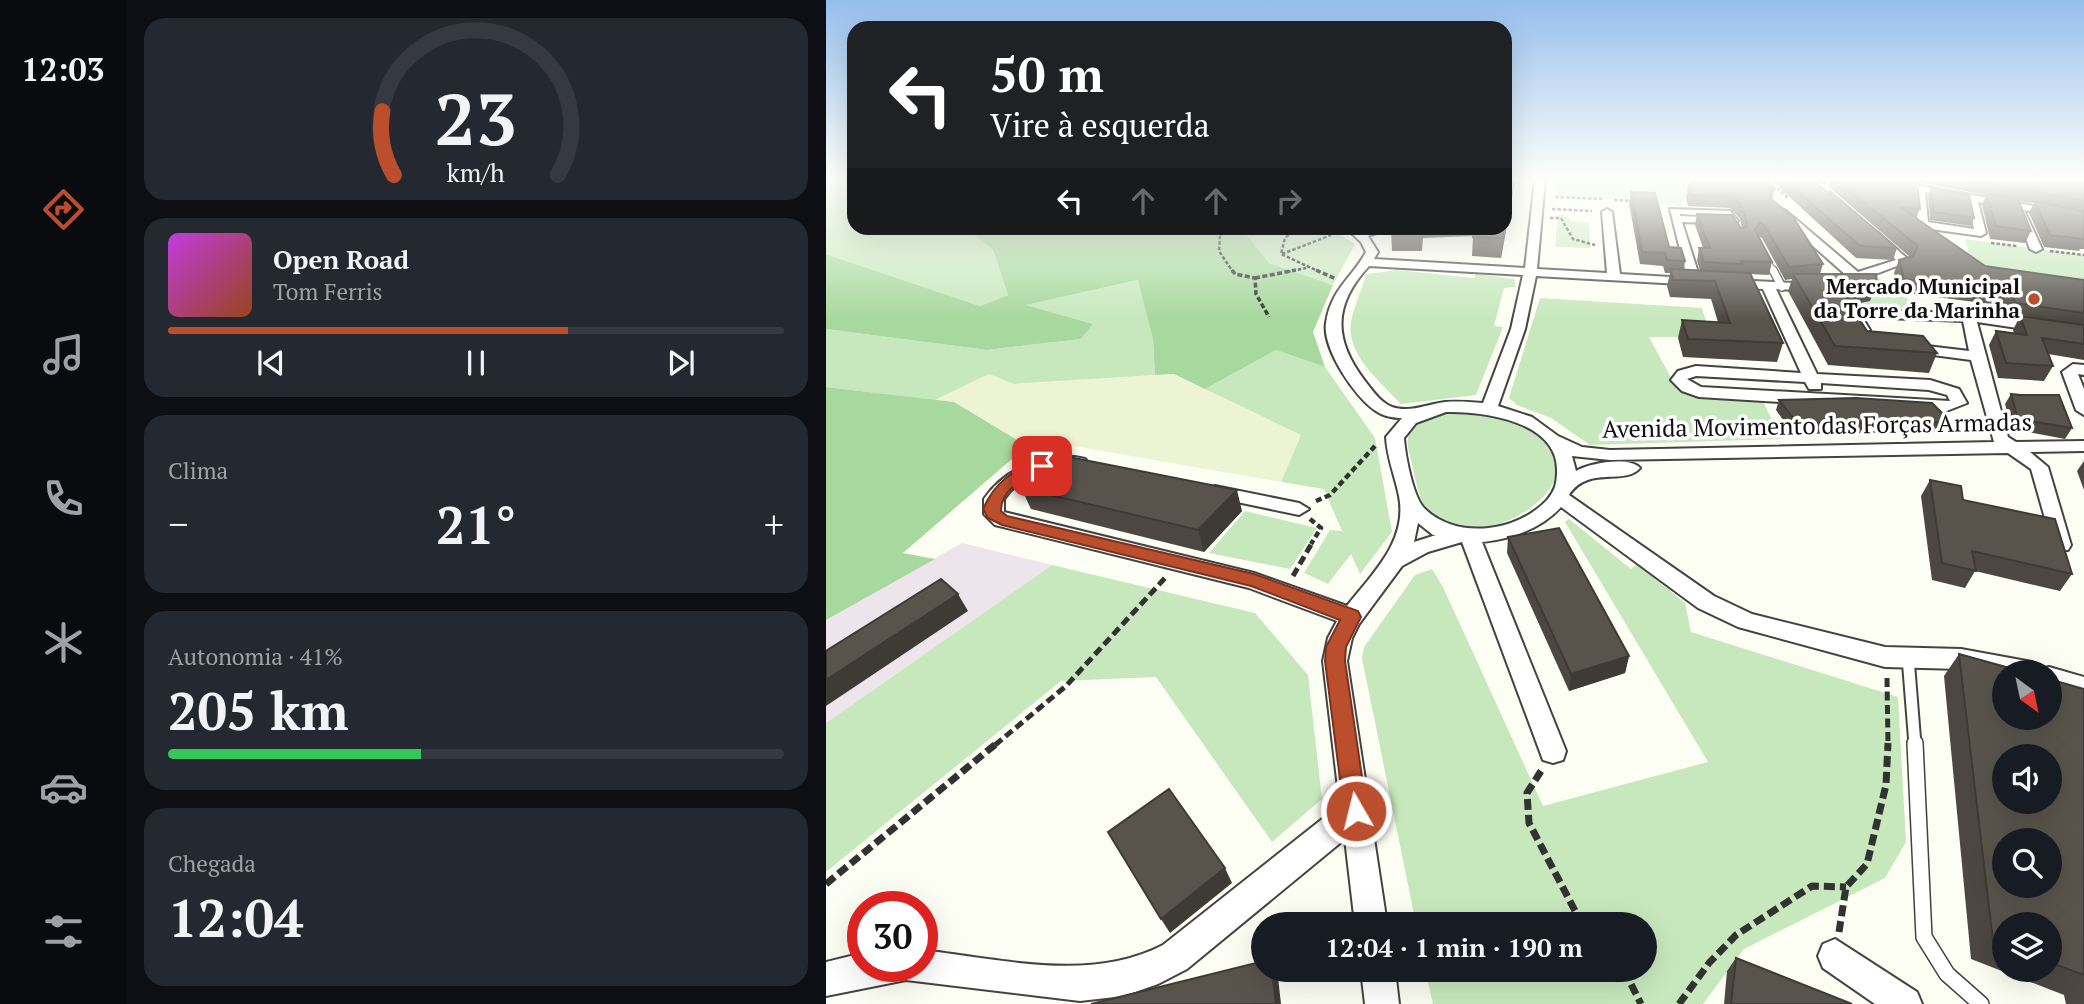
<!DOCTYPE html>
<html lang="pt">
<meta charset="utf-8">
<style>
body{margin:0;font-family:"PT Serif",serif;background:#242831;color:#f1f3f6;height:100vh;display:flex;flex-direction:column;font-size:26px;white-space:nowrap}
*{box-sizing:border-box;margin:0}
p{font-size:23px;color:#9ea1a6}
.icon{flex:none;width:38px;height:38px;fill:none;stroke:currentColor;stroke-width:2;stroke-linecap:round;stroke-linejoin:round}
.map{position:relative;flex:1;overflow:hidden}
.details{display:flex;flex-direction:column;gap:18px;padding:18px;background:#0d0f14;width:700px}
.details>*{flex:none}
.top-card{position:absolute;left:21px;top:21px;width:665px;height:214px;border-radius:21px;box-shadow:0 7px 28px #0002;background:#202124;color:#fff;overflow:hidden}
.needle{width:46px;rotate:147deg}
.fabs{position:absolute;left:1166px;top:660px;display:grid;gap:14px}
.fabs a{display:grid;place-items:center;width:70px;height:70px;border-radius:50%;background:#171b24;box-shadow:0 7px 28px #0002;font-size:35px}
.speed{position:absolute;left:21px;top:891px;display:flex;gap:14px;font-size:35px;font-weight:700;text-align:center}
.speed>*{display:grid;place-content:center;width:91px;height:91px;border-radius:50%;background:#171b24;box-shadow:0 7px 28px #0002;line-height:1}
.speed .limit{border:10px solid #d22;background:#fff;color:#111}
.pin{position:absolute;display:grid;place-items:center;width:60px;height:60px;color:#fff;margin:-30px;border-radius:14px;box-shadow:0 4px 10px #0006}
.me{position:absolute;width:77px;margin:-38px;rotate:352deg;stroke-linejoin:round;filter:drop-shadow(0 0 5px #0008)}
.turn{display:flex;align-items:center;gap:24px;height:147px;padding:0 28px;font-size:32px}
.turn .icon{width:91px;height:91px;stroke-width:2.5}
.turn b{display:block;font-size:49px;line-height:60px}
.lanes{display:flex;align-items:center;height:66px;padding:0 28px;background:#0003;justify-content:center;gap:35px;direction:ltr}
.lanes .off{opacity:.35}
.big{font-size:52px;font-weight:700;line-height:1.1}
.details .card{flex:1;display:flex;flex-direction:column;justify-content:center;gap:10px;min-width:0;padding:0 24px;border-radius:21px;background:#242831}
.details .dial{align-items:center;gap:0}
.dial svg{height:182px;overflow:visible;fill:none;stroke:#363941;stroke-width:7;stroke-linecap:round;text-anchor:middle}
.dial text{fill:#f1f3f6;stroke:none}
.song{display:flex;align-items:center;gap:21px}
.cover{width:84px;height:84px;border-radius:10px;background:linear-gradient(135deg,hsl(290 70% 55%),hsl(20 70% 35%))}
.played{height:7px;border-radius:4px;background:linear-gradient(90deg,#ba4e2d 65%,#363941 65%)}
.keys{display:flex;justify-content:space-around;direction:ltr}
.heat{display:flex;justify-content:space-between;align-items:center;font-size:38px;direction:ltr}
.charge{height:10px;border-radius:5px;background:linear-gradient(90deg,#34c759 41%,#363941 0)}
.trip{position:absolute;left:425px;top:912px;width:406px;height:70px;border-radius:35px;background:#171b24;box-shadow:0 7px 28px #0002;font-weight:700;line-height:70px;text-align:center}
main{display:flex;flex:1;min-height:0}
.dock{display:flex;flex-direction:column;width:126px;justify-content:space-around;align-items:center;background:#090b0e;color:#9ea1a6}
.dock .icon{width:49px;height:49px}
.dock .current{color:#ba4e2d}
.dock b{font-size:32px;color:#f1f3f6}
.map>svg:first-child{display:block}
</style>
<main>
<nav class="dock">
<b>12:03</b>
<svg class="icon current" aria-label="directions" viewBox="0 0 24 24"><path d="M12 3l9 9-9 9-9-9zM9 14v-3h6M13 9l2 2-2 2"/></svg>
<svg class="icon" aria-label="music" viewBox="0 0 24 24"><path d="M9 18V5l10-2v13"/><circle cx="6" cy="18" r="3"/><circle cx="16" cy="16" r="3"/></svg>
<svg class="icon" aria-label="phone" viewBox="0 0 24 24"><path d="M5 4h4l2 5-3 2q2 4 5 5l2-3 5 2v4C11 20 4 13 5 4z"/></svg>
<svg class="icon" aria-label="climate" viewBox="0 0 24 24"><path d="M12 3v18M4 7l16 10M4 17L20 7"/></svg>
<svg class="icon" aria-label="car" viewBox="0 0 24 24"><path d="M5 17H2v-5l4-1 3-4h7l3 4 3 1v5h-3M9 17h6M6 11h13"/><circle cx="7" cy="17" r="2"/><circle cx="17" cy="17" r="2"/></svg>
<svg class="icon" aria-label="filters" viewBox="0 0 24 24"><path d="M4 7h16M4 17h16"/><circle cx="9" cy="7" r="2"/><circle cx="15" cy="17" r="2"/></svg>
</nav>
<section class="details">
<div class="card dial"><svg viewBox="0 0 100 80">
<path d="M14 69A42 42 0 1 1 86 69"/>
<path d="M14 69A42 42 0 0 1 9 41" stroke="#ba4e2d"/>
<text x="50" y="56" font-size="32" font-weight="700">23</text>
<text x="50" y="72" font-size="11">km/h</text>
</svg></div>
<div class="card">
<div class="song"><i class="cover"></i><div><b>Open Road</b><p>Tom Ferris</p></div></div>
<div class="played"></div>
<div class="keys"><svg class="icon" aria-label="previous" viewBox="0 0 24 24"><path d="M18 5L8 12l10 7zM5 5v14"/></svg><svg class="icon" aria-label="pause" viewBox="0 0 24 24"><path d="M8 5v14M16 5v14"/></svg><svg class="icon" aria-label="next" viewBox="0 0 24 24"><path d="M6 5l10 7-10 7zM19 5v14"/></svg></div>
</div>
<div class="card"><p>Clima</p>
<div class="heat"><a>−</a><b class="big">21°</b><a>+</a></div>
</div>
<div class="card"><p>Autonomia · 41%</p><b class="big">205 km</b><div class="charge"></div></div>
<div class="card"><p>Chegada</p><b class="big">12:04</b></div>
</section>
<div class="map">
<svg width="1258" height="1004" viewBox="0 0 1258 1004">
<rect width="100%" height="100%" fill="#fdfef3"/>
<path fill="#eee5ec" d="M136 543 226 565 0 723V620Z"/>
<path fill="#edf4d4" d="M163 374 188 384 348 374 475 435 455 482 236 444 201 446 128 402 109 400Z"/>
<path fill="#c7e8bd" d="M0 180H28V228H139L167 250 182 295 154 306 0 254Z
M730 180H872L854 206 823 201 731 197Z
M732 215H741L744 221 763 222 764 248 729 247Z
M415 228H503L529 244 507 285 443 263Z
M1139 239 1258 255V292L1149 276Z
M571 270 648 278 650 274 688 279 690 287 678 288 668 326 677 327 650 395 575 404C555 382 520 355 525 322 528 306 536 290 540 274Z
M1052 277 1100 312 1024 310 1013 291Z
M313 280 327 339 329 375 188 384 163 374 109 400 0 387V329L161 350 255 339 267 324 199 305Z
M714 298 876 308 885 337H823L850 387 863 394 937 401 955 439 764 445 725 418 691 405 683 398Z
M450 350 499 367 549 438 566 532 534 574 525 554 502 584 478 573 504 530 516 531 498 489 455 482 475 435 379 389Z
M648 412C675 418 711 426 727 452 746 486 696 519 668 525 656 528 644 527 632 524 621 522 606 516 599 507 591 494 588 470 584 456 571 412 617 413 648 412Z
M419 511 491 528 464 569 383 553Z
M743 519 805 569 811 564 859 603 865 632 1072 697 1080 842 1059 878 918 949 877 1004H607L599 970H819V924H590L536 658 538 647 589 575 606 569 617 587 717 806 882 762 739 522Z
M226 565 429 613 482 675 496 799 446 842 330 677 235 681 0 872V723Z"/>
<path fill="#a7d89d" d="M139 228H415L443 263 507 285 487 332 499 367 450 350 379 389 348 374 329 375 327 339 312 280 200 305 267 324 255 339 161 350 0 329V254L154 306 182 295 167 250Z
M0 387 128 402 201 446 77 553 109 559 0 620Z"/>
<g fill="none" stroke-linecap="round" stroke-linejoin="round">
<g stroke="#434343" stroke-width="7">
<path id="service-far3" d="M939 256 948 272"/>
</g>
<g stroke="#434343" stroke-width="10">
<path id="service-far2" d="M947 270 956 287"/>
</g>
<g stroke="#434343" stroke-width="15">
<path id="service-far1" d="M1082 657 1089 745"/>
</g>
<g stroke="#434343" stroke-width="18">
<path id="service" d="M1089 743 1098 937 1121 974 1155 1004"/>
</g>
<g stroke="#434343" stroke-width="4">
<path id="minor" d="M709 180H719L711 269 781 273 776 212 781 209 786 212 794 274 861 278 844 209 904 211 912 221 907 224 856 222 875 282 873 285 710 276 699 329 672 406 706 417 732 436 756 447 784 450 1168 442 1145 360 1084 352 1077 348 1084 344 1143 351 1137 321 1036 317 1044 330 1037 334 1032 333 1019 313 1021 310 1143 313 1258 330V338L1151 322 1182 437 1190 442 1258 441V451L1204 452 1222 467 1245 545 1242 550H1228L1205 469 1182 453 784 460 746 456 750 471C763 463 803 456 814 468 799 486 762 465 743 495L888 596 926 614 1059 647 1135 649 1206 662 1217 669 1223 667 1258 677V697L1223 687V672H1178V677L1135 669 1059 667 912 627 872 608 735 507C715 529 685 539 656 542L740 751 737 760 727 763 717 760 636 542 602 552 576 566 533 624 526 638 521 661 561 924H529L519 839 361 969 332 984 298 996 254 1001 80 980 0 996V962L37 953V966H96V950C175 959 264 983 337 945L514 805 497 661 502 638 511 621 423 588 169 525 158 514V499C179 468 222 450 259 459L262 463 259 467C225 475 203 464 178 499V512L428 573 521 606C546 574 582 541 573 496 569 476 561 458 560 437L576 418C567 418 557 416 550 411 529 398 496 348 500 323 505 289 526 278 540 252L535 242 520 228H531L536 231 564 228 542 236 552 252 548 259 699 268ZM854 214 900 217V218L854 216ZM543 266 697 275 685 329 657 403C645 402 631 401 619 402 602 404 584 413 566 407 555 403 546 390 539 381 507 339 507 305 543 266ZM620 412C657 411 732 421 731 471 731 483 729 491 721 500 691 532 631 540 599 509 587 498 579 454 578 438L590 423ZM592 523 607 535H610L588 542Z
M1044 180H1062L1258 215V221L1198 210 1216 249 1210 252 1204 249 1189 209 1152 202 1160 233 1155 236 1097 228 1092 225 1089 190ZM1099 192 1142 200 1148 229 1102 222Z
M951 210H959L1032 272 1070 260 1045 235 1051 232 1084 261 1034 280 1013 284V278L1021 276 951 214Z
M906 280 992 284 994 287 988 291 950 289 991 374 1104 380 1133 389 1141 403 1118 412 873 397 856 391 845 380 852 371 870 366 975 373 937 289 902 287V281ZM870 376 979 382 983 389H995V383L1103 390 1121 395 1124 401 875 387 861 379Z
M1247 364 1258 365V375L1252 374 1258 389V415L1250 410 1236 372Z
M389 486 473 503 483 509 473 515 382 496 380 492Z
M1009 939 1091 992 1096 1004H1049L997 968 992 956 997 944Z
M535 970H569L573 1004H539Z"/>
</g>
<path stroke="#323232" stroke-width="2.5" stroke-dasharray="3.5 2" stroke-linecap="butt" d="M986 180 1006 185
M959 189H952L963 199
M729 197 776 199
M788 200 808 201
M726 209 766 211
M724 218H735L747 239 769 245
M386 228 394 236 393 251 407 272
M471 228 459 238 455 254 494 272
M1165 243 1191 246
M1224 251 1258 255
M456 254 513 232
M461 272 480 268"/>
<path stroke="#323232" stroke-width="3.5" stroke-dasharray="5 2.5" stroke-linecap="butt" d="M406 270 409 274 429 278 430 294 443 317
M490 270 510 279
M429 278 470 270"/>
<path stroke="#323232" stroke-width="4.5" stroke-dasharray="6 3.5" stroke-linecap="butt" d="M490 501 504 495 549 446
M484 519 495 528 485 544"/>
<path stroke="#323232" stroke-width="5" stroke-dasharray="9 4.5" stroke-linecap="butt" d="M467 576 486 543
M1061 678 1062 745
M169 745 240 686 339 578"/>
<path stroke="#323232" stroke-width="7" stroke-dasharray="11 5" stroke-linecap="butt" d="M715 771 701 793 703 823 756 924
M0 884 171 743
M1013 932 1020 887 1041 864 1060 785 1062 743
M798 970 815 1004
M853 1004 883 963 910 935 986 886 1020 887"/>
<use href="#service-far3" stroke="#fff" stroke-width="5"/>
<use href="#service-far2" stroke="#fff" stroke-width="7"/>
<use href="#service-far1" stroke="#fff" stroke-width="11"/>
<use href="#service" stroke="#fff" stroke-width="15"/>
<use href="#minor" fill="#fff" fill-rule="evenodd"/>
</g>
<path fill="#4c4841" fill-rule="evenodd" d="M679 180H689L675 258 646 256 647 236 597 238 596 251H566L565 228H679Z
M866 180H943L949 189 946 199 997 264 994 274 1044 301 1024 305 1041 331 1111 353 1103 373 1002 365 962 291 966 279 959 280 936 238 932 236 946 262 943 275 924 274 957 343 951 362 857 357 852 338 856 320 892 322 885 299 844 297 841 286 844 273H839L837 266 814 264 803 203 805 192 843 247 859 261 858 269 874 270 871 261 873 248H877L869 225 871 214 915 228H916L914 219 904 208 862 206 860 198 862 187 867 180Z
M945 180H986L1071 248 1067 260 1030 258Z
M1004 180H1258V249H1254L1253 251 1218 247 1203 213 1208 203 1192 201 1205 231 1199 243 1164 239 1156 205 1160 195 1091 182 1094 209 1090 218 1159 266 1258 280V360L1222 354 1227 366 1218 381 1172 378 1163 345 1170 331 1188 333 1187 330 1193 318 1182 316 1179 306 1073 292 1068 273 1073 260 1084 257 1003 187Z
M1105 188 1148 218 1145 226 1104 220 1102 195Z
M1185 394 1246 428 1239 439 1186 429 1179 404Z
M953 400 1125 422 1120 432 967 434 950 410Z
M1258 461V490L1251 471Z
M1104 480 1137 500 1246 574 1234 591 1149 571 1139 588 1106 580 1095 496Z
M195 488 416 511 378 552 205 509Z
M682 537 803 656 799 673 743 691 681 553Z
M1133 654 1258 689V1004H1240L1238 995 1145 959 1118 676ZM1178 924H1223V970H1178Z
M910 958 1026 1004H898L901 971Z"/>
<path fill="#3e3b35" d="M687 180H689L675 258 676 238 678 228H679V221Z
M949 189 946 200 941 201 944 190Z
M1051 284 1044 301 1008 307 1014 289Z
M411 490 416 511 378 552 372 530Z
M132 594 142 611 0 706V680Z
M803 656 799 673 743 691 745 674Z
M399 868 406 883 344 933 335 919Z
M446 970H449L452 977 455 1004H450Z"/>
<path fill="#58544c" stroke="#3e3b35" stroke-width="2" fill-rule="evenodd" d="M679 180H687L679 221Z
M867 180H943L949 189 944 190V198L967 217 997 264 963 267 939 226 934 223 929 230 946 262 915 261 916 264 878 262 873 248H884L871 214 906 215 915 228 920 227 921 222 917 208 907 197 865 195 862 187Z
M959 180H986L1004 194V191L1071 248 1034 246Z
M1010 180H1083L1091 181 1094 209 1074 207 1159 266 1258 280V313L1189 303 1186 293 1078 279 1073 260 1087 256 1092 246Z
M1140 180H1258V200Z
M1105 188 1143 195 1148 218 1108 212Z
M805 192 829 193 843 247 855 248 859 261 841 260 839 253 816 252Z
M1161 194 1192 199 1205 231 1170 226Z
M1209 202 1258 211V239L1224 235Z
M565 228H596L595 232 565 231Z
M649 228H678L676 238 647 237Z
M845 269 924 273 957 343 862 339 856 320 904 323 889 281 847 280Z
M967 274H1050L1051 284 1014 289 1041 331 1097 336 1111 353 1009 346Z
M1194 316 1258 325V344L1216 338 1227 366 1180 363 1170 331 1201 335Z
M1185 394 1195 395H1233L1246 428 1192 419Z
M1030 398 1106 403 1125 422 971 423 953 400Z
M238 456 411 490 372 530 195 488Z
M1104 480 1135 486 1137 500 1229 519 1246 574 1146 551 1150 571 1116 563Z
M733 528 803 656 745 674 682 537Z
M115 579 132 594 0 680V651Z
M1133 654 1198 672H1178V718H1223V679L1258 689V975L1223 962V924H1178V945L1167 941ZM1178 756H1223V802H1178ZM1178 840H1223V886H1178Z
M343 789 399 868 335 919 282 832Z
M910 958 1026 1004H905Z
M438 961V970H446L450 1004H265Z"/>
<linearGradient id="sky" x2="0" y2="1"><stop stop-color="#95beed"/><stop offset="0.56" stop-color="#fefffa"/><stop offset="1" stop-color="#fefffa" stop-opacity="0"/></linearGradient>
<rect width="1258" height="320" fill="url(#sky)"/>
<path fill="#ba4e2d" stroke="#79331d" stroke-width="2" d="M216 461 222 462V469C202 478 175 486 175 511L181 516 428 574 532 611 535 617 520 647 519 661 541 811 538 819 530 822 521 819 518 811 499 661 500 647 514 620 425 586 176 525 162 518 157 509C169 482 188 468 216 461Z"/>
<circle fill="#ba4e2d" stroke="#fff" stroke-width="2.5" cx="1208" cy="299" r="7"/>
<g text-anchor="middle" stroke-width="7" stroke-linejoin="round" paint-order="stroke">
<g font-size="21" font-weight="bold" fill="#101010" stroke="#fff" text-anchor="end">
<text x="1194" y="294">Mercado Municipal<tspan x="1194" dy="24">da Torre da Marinha</tspan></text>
</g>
<g font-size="24" fill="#101010" stroke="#fff">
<text transform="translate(991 426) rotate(-1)" y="8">Avenida Movimento das Forças Armadas</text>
</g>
</g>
</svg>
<div class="fabs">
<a><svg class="needle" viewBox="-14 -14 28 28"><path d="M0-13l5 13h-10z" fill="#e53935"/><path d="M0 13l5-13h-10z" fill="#9ea1a6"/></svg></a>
<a><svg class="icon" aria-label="sound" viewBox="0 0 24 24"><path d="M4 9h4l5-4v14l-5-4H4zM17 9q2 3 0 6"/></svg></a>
<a><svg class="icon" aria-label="search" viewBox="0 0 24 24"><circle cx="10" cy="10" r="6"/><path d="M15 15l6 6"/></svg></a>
<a><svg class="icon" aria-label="layers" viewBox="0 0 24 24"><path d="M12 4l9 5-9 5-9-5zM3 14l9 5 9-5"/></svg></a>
</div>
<div class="speed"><div class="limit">30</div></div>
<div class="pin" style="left:216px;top:466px;background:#d93025"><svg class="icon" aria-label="arrive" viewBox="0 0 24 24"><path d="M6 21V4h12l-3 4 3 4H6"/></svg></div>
<svg class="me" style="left:530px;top:811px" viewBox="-20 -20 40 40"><circle r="17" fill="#ba4e2d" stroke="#fff" stroke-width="3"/><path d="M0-11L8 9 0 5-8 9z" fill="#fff"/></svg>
<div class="trip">12:04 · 1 min · 190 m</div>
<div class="top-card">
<div class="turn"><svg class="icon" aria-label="left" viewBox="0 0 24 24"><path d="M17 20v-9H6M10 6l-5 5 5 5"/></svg><div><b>50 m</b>Vire à esquerda</div></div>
<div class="lanes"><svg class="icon" aria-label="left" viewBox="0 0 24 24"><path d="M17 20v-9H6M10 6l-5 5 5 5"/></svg><svg class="icon off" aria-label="ahead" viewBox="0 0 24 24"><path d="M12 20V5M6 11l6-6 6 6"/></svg><svg class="icon off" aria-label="ahead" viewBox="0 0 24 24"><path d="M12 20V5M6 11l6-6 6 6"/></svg><svg class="icon off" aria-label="right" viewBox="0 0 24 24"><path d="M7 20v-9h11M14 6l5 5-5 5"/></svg></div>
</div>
</div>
</main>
